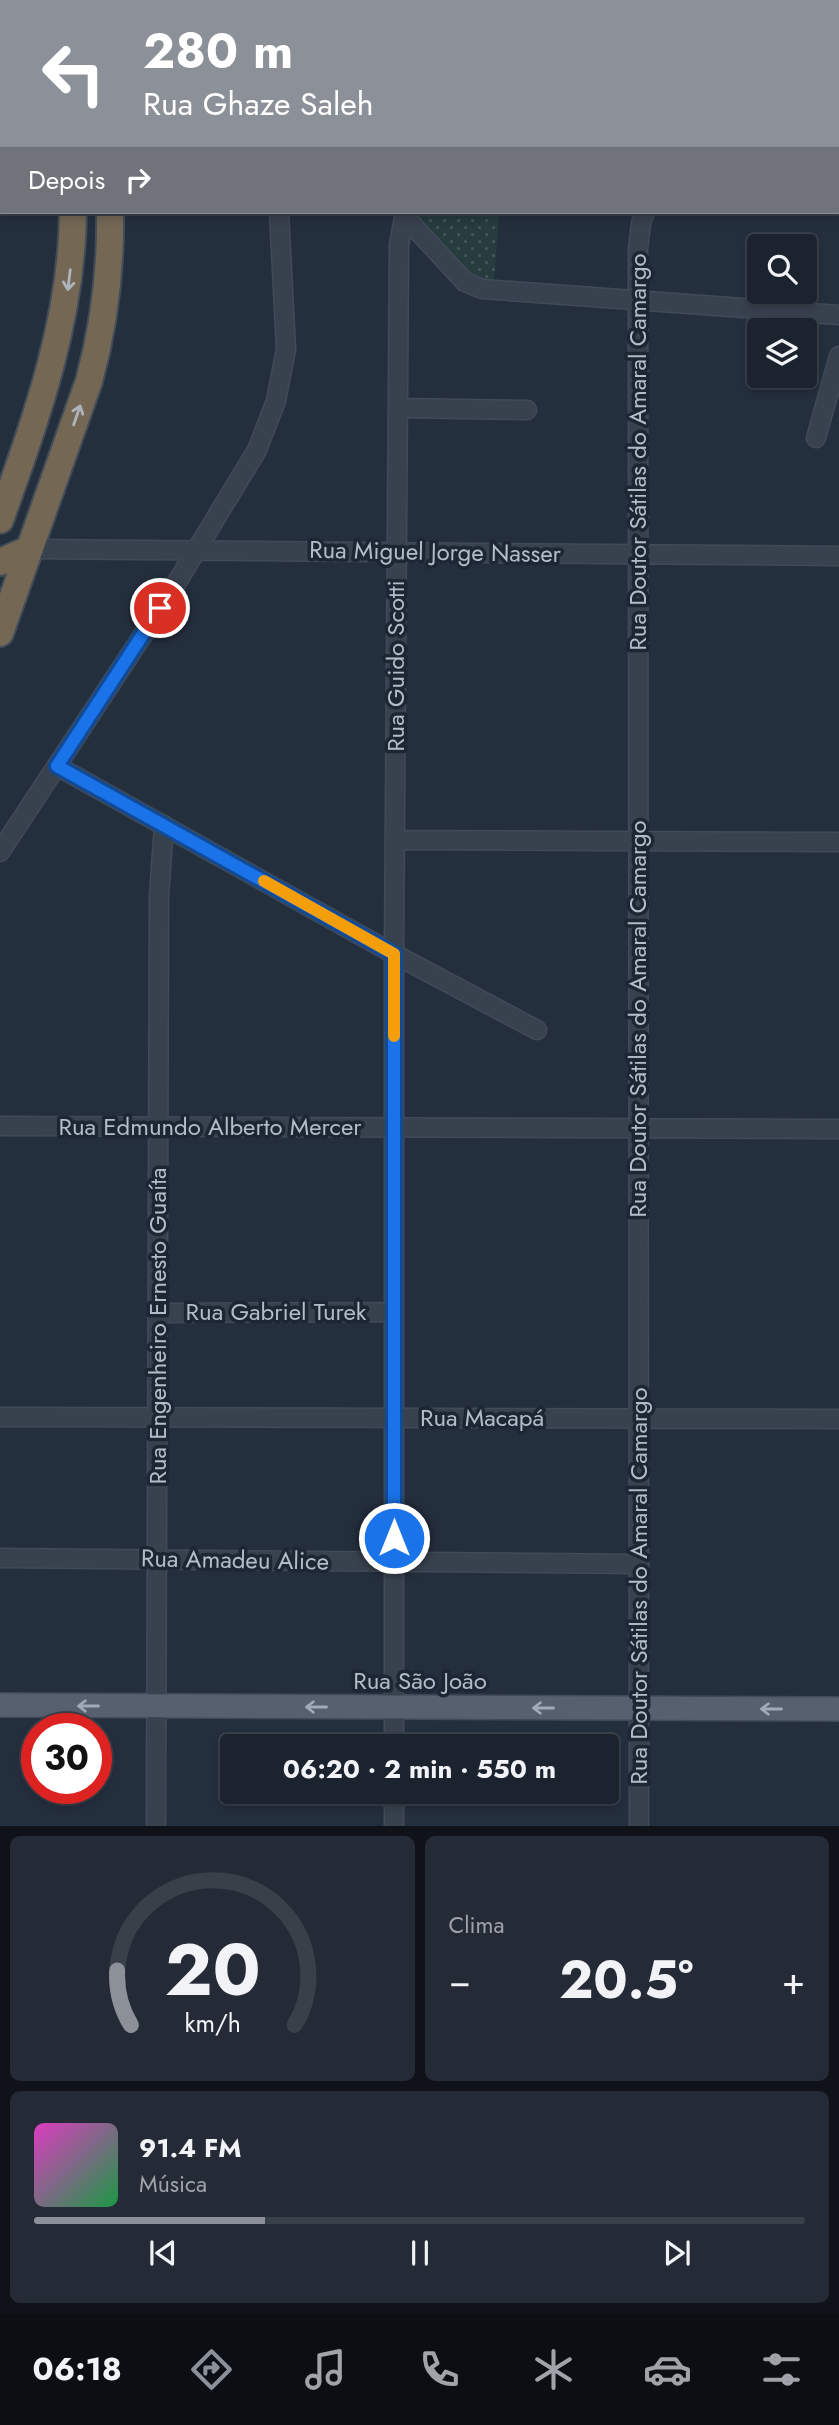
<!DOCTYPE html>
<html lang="pt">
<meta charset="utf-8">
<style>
body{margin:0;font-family:Jost,sans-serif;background:#242b36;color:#f1f3f6;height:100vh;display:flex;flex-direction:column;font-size:26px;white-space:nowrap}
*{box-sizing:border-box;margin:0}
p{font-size:23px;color:#a0a4aa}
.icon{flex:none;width:38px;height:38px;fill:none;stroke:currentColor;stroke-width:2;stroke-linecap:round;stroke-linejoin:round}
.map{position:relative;height:1826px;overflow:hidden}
.side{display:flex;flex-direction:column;gap:10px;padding:10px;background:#0f1319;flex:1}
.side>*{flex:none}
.hud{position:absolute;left:0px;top:0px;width:840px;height:214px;box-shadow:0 4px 10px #0003,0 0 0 2px #39404a;background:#8c9099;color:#fff;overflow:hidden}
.controls{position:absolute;left:747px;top:234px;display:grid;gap:14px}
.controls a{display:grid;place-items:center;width:70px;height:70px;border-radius:7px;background:#1b232e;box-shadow:0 4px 10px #0003,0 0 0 2px #39404a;font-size:35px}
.speed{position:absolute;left:21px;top:1713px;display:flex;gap:14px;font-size:35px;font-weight:700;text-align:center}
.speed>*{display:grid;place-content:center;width:91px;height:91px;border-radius:50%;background:#1b232e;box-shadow:0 4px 10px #0003,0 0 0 2px #39404a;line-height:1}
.speed .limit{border:10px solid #d22;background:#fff;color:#111}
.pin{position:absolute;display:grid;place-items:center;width:60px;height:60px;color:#fff;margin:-30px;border:4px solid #fff;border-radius:50%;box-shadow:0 2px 7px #0007}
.me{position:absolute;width:77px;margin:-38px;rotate:0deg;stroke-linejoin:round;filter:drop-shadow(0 0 5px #0008)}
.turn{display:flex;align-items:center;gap:24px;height:147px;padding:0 28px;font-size:32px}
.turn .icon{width:91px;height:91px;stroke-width:2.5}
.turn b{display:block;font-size:49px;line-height:60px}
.then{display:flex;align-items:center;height:66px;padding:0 28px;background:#0003;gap:14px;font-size:26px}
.big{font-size:52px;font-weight:700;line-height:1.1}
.side .card{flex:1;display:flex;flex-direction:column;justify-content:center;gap:10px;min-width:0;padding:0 24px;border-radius:10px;background:#242b36}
.side .dial{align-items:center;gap:0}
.dial svg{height:182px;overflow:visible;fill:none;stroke:#39404a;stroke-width:7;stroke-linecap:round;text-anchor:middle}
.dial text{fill:#f1f3f6;stroke:none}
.song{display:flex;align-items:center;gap:21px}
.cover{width:84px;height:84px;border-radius:10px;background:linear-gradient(135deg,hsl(310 70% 55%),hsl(140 70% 35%))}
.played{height:7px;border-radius:4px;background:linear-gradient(90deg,#8c9099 30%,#39404a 30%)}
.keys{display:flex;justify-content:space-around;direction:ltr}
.heat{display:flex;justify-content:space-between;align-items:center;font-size:38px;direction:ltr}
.side .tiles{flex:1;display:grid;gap:10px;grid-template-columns:1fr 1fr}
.card:last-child{grid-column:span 2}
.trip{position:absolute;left:220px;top:1734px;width:399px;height:70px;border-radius:7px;background:#1b232e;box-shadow:0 4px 10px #0003,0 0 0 2px #39404a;font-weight:700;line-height:70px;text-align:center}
.tabs{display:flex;height:112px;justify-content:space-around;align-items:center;background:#0b0e12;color:#a0a4aa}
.tabs .icon{width:49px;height:49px}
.tabs .current{color:#8c9099}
.tabs b{font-size:32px;color:#f1f3f6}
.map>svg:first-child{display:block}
</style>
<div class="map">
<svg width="839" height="1827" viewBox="0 0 839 1827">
<defs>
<pattern id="park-dots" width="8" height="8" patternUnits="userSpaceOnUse" patternTransform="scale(1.75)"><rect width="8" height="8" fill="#263c3f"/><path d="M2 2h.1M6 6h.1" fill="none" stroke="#435659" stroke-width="1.8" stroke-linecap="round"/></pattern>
</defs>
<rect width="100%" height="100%" fill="#242f3e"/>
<path fill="url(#park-dots)" d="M413 212H499L494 283 483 282 468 274 412 214Z"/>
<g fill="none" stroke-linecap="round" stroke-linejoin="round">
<g stroke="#414a57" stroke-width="21">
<path id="minor" d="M258 0V2
M521 2 522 0
M764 2 765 0
M404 216 465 282 482 289 839 315
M398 408 527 410
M816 438 839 356
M30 549 839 556
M57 766 394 954 537 1030
M395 840 839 842
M0 852 168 597 257 450 276 401 286 349 279 212
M0 1126 839 1129
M158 1313 394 1312
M0 1417 839 1419
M0 1558 639 1564
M394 1746V954L399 245 405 212
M394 1792V1827
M156 1827 159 896 164 825
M639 1827 638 249 641 223 645 212"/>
</g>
<g stroke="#414a57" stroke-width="26">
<path id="major" d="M0 1705 839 1709"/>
</g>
<g stroke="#434c59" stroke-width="30">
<path id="highway" d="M40 0 41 2
M70 0 71 2
M0 520C36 419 72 320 73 212
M0 562 30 549
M0 633 89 381C104 326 111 269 110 212"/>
</g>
<use href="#minor" stroke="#38414e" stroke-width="18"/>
<use href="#major" stroke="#56606e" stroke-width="23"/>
<use href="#highway" stroke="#746855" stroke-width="26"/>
</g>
<defs><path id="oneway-shaft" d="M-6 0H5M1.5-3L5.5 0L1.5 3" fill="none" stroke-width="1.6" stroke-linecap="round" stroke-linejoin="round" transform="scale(1.75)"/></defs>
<g stroke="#aeb4bd">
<use href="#oneway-shaft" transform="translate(69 280) rotate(97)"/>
<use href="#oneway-shaft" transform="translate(77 415) rotate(-71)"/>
</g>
<g stroke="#a1aab7">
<use href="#oneway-shaft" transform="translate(88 1706) rotate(-180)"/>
<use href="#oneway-shaft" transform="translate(316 1707) rotate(-180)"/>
<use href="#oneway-shaft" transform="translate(543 1708) rotate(-180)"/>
<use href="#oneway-shaft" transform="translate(771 1709) rotate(-180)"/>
</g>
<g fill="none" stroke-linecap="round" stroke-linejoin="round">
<g stroke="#114b97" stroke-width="18">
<path id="route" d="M160 608 57 766 394 954V1538"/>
</g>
<use href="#route" stroke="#1a73e8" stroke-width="12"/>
<path stroke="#f59e0b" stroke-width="12" d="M264 881 394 954V1036"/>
</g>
<g text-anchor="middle" stroke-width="7" stroke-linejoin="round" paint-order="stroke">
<g font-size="24" fill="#b4bcc9" stroke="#1d2633">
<text transform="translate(638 452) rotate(-90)" y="8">Rua Doutor Sátilas do Amaral Camargo</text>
<text transform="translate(435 552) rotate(1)" y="8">Rua Miguel Jorge Nasser</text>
<text transform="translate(396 666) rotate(-90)" y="8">Rua Guido Scotti</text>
<text transform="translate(638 1019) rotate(-90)" y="8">Rua Doutor Sátilas do Amaral Camargo</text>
<text x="210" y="1135">Rua Edmundo Alberto Mercer</text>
<text x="276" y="1320">Rua Gabriel Turek</text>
<text transform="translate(158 1326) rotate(-90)" y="8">Rua Engenheiro Ernesto Guaíta</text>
<text x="482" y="1426">Rua Macapá</text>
<text transform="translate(235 1560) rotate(1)" y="8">Rua Amadeu Alice</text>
<text transform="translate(639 1586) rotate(-90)" y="8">Rua Doutor Sátilas do Amaral Camargo</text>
<text x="420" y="1689">Rua São João</text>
</g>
</g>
</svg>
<div class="controls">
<a><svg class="icon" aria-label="search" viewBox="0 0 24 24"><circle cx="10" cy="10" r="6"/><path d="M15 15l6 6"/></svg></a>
<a><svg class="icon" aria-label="layers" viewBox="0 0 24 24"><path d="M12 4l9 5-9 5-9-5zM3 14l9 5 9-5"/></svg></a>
</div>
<div class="speed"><div class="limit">30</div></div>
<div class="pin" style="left:160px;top:608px;background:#d93025"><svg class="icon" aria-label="arrive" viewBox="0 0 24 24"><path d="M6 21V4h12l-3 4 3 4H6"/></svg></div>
<svg class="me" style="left:394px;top:1538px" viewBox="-20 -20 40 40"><circle r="17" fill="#1a73e8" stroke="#fff" stroke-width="3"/><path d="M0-11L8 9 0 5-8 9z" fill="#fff"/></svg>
<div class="trip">06:20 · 2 min · 550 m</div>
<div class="hud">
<div class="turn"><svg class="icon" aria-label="left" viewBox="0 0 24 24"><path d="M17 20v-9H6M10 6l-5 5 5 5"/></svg><div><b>280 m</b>Rua Ghaze Saleh</div></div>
<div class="then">Depois<svg class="icon" aria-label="right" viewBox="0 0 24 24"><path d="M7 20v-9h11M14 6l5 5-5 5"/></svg></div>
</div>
</div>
<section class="side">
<div class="tiles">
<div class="card dial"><svg viewBox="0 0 100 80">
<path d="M14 69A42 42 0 1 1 86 69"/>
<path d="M14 69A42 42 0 0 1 8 45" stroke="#8c9099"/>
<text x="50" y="56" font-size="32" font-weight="700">20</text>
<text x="50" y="72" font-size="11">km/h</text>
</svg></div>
<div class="card"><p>Clima</p>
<div class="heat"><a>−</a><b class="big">20.5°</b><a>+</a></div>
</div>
<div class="card">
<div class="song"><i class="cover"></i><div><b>91.4 FM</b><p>Música</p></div></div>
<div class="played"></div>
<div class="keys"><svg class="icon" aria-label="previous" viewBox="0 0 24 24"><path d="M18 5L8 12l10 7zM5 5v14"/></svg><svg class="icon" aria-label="pause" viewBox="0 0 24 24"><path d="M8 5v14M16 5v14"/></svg><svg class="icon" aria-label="next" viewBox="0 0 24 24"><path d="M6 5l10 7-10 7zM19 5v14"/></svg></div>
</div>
</div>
</section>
<nav class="tabs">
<b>06:18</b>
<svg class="icon current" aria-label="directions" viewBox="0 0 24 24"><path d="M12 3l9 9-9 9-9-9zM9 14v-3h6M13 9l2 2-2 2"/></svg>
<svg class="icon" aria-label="music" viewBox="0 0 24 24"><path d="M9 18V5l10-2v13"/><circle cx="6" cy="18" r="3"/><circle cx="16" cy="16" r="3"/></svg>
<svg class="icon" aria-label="phone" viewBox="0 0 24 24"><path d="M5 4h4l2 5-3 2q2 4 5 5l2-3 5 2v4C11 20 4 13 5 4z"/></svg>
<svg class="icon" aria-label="climate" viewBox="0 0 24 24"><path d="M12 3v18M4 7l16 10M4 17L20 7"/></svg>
<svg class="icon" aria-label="car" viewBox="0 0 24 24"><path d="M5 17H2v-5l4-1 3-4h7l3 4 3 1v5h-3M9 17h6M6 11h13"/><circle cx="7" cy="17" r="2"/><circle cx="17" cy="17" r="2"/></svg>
<svg class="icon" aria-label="filters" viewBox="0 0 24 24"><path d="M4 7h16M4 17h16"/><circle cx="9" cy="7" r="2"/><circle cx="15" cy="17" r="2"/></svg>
</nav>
